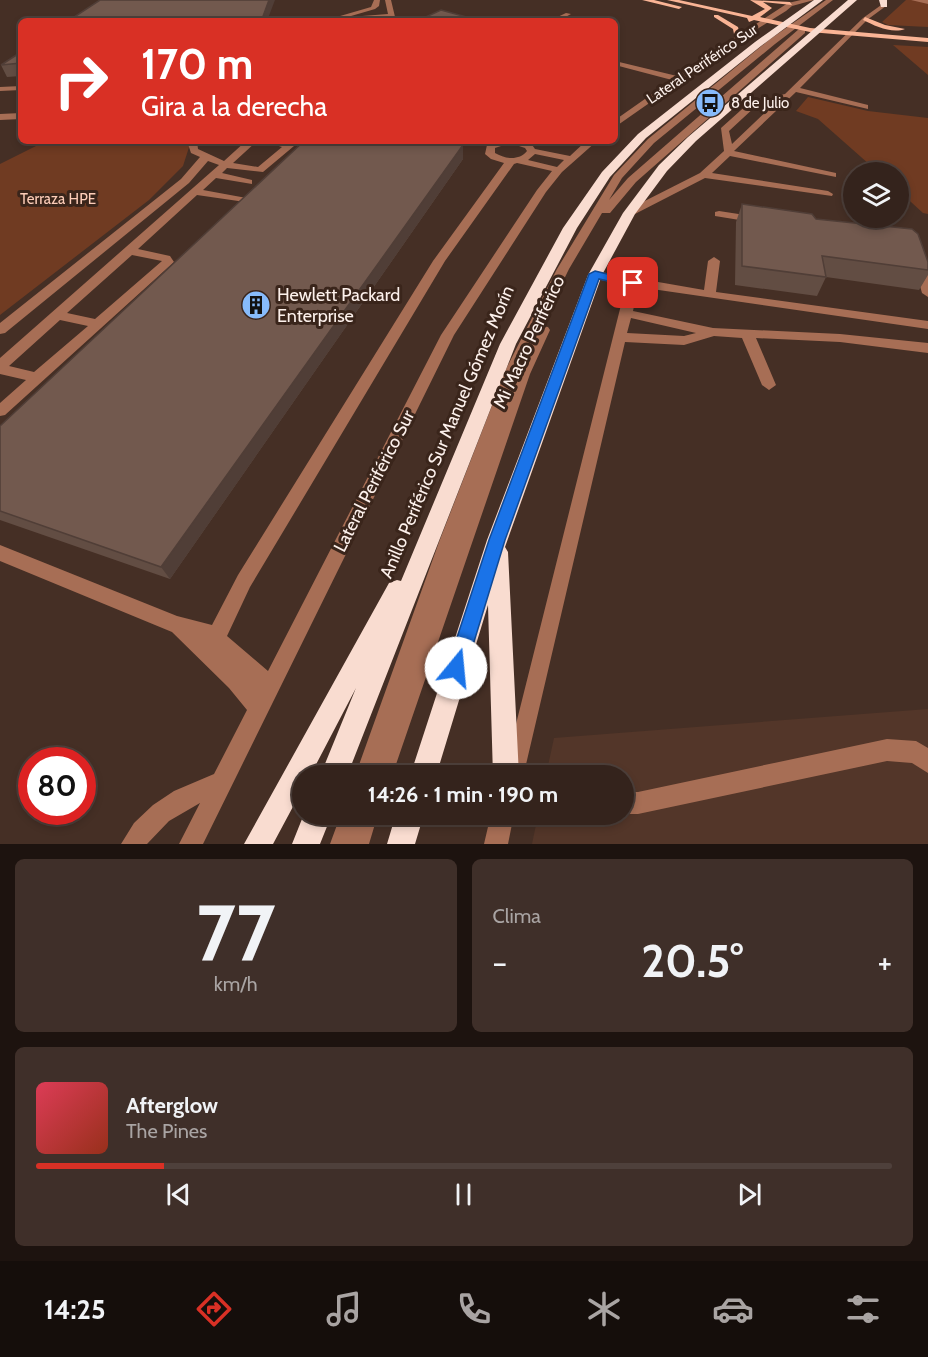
<!DOCTYPE html>
<html lang="es">
<meta charset="utf-8">
<style>
body{margin:0;font-family:Cabin,sans-serif;background:#3f2f29;color:#f1f3f6;height:100vh;display:flex;flex-direction:column;font-size:22px;white-space:nowrap}
*{box-sizing:border-box;margin:0}
p{font-size:20px;color:#a9a4a3}
.icon{flex:none;width:33px;height:33px;fill:none;stroke:currentColor;stroke-width:2;stroke-linecap:round;stroke-linejoin:round}
.map{position:relative;height:844px;overflow:hidden}
.sheet{display:flex;flex-direction:column;gap:15px;padding:15px;background:#1d130f;flex:1}
.sheet>*{flex:none}
.banner{position:absolute;left:18px;top:18px;width:600px;height:126px;border-radius:9px;box-shadow:0 3px 9px #0003,0 0 0 2px #4e403b;background:#d93025;color:#fff;overflow:hidden}
.buttons{position:absolute;left:843px;top:162px;display:grid;gap:12px}
.buttons a{display:grid;place-items:center;width:66px;height:66px;border-radius:50%;background:#34231c;box-shadow:0 3px 9px #0003,0 0 0 2px #4e403b;font-size:30px}
.speed{position:absolute;left:18px;top:747px;display:flex;gap:12px;font-size:30px;font-weight:700;text-align:center}
.speed>*{display:grid;place-content:center;width:78px;height:78px;border-radius:50%;background:#34231c;box-shadow:0 3px 9px #0003,0 0 0 2px #4e403b;line-height:1}
.speed .limit{border:9px solid #d22;background:#fff;color:#111}
.pin{position:absolute;display:grid;place-items:center;width:51px;height:51px;color:#fff;margin:-26px;border-radius:12px;box-shadow:0 3px 9px #0006}
.me{position:absolute;width:66px;margin:-33px;rotate:17deg;stroke-linejoin:round;filter:drop-shadow(0 0 4px #0008)}
.turn{display:flex;align-items:center;gap:21px;height:126px;padding:0 24px;font-size:27px}
.turn .icon{width:78px;height:78px;stroke-width:2.5}
.turn b{display:block;font-size:42px;line-height:51px}
.big{font-size:45px;font-weight:700;line-height:1.1}
.sheet .widget{flex:1;display:flex;flex-direction:column;justify-content:center;gap:9px;min-width:0;padding:0 21px;border-radius:9px;background:#3f2f29}
.sheet .dial{align-items:center;gap:0}
.dial b{font-size:78px;line-height:1}
.song{display:flex;align-items:center;gap:18px}
.cover{width:72px;height:72px;border-radius:9px;background:linear-gradient(135deg,hsl(350 70% 55%),hsl(10 70% 35%))}
.played{height:6px;border-radius:3px;background:linear-gradient(90deg,#d93025 15%,#4e403b 15%)}
.keys{display:flex;justify-content:space-around;direction:ltr}
.heat{display:flex;justify-content:space-between;align-items:center;font-size:33px;direction:ltr}
.sheet .tiles{flex:1;display:grid;gap:15px;grid-template-columns:1fr 1fr}
.widget:last-child{grid-column:span 2}
.trip{position:absolute;left:292px;top:765px;width:342px;height:60px;border-radius:30px;background:#34231c;box-shadow:0 3px 9px #0003,0 0 0 2px #4e403b;font-weight:700;line-height:60px;text-align:center}
.menu{display:flex;height:96px;justify-content:space-around;align-items:center;background:#150e0b;color:#a9a4a3}
.menu .icon{width:42px;height:42px}
.menu .selected{color:#d93025}
.menu b{font-size:27px;color:#f1f3f6}
.map>svg:first-child{display:block}
</style>
<div class="map">
<svg width="928" height="844" viewBox="0 0 928 844">
<rect width="100%" height="100%" fill="#452f25"/>
<path fill="#533629" d="M928 709V844H532L538 815 624 814V776L546 775 554 738Z"/>
<path fill="#703b22" d="M906 0H928V27L888 25 882 22Z
M893 45 928 47V75Z
M808 97 868 111 928 118V214L923 213 899 191 898 172H878L818 119 796 111Z
M46 141H191L183 166 149 200 0 315V164Z"/>
<g fill="none" stroke-linecap="round" stroke-linejoin="round">
<path fill="#a76e55" fill-rule="evenodd" d="M374 0H380L379 6 375 9 334 21H323L371 7Z
M385 0H391L396 21H390L389 18 360 19 362 16 388 14Z
M801 0H814L792 6 786 11 741 39 615 127V120L672 80 615 65V61L677 76 788 3Z
M826 0H833L775 44 654 143 622 178 609 200 628 178 799 29H805V33L636 182 610 213H602L569 269 541 326 548 327 550 330 530 374 392 776H355L439 542 507 367 557 269 614 175 648 139 769 40Z
M911 0H928V4Z
M884 3 886 6 867 20 800 88 868 105V109L796 92 734 151 836 173V177L730 156 712 173 828 191 833 194 832 196 705 178 633 215H625V211L700 173 724 151 721 128 750 102 785 94 863 18ZM777 101 732 144 729 131 756 106Z
M566 13 571 14 558 21H549Z
M21 86V90L0 91V87Z
M21 113V119L0 120V114Z
M187 141H197L198 149 224 161 246 141H257L233 163 258 167 282 147 263 141H280L294 146 263 172 227 168 222 173 252 180V184L216 178 203 190 252 199V203L197 195 138 249 170 256 174 262 5 415 0 416V403L26 380 0 374V358L219 165 208 161 189 183 5 333 0 334V323L181 179 200 157 191 153ZM132 255 162 261 95 319 67 313ZM60 320 88 326 34 372 9 366Z
M497 141C510 141 528 137 535 149L570 156 586 141H597L562 172 546 192 454 335 203 844H179L200 803 169 821 147 844H121L134 823 153 805 174 791 214 774 247 710 229 688 172 632 0 561V545L177 616 212 625 238 575 433 261 504 163 491 159 485 154 487 145ZM510 143 525 148 527 151C519 161 505 159 495 153V148ZM535 154 564 160 557 167 528 160ZM517 163 552 171 537 190 441 335 268 671 227 636 250 587 445 261 514 164Z
M719 211 758 217 763 220 758 223 715 216V212Z
M714 257 720 261 716 292 928 321V329L638 287 633 311 713 328 840 334 928 343V353L840 342 756 338 776 385 769 390 762 385 742 338 714 336 684 345 625 342 524 773 523 776H503L626 285 591 278 589 275 595 271 704 290 708 261ZM631 318 696 333 684 336 627 333Z
M919 257 925 261 928 272V297L922 293 913 261Z
M887 739 916 741 928 748V773L912 763 887 761 638 814H624V792H638Z
M341 814H378L369 844H330Z
M491 814H514L508 844H484Z"/>
<path fill="#fab495" fill-rule="evenodd" d="M642 0H654L682 7 679 9Z
M667 0H679L752 16 765 9 750 0 790 2 792 5 763 2 772 8 760 17 810 28 928 38V42L810 32 754 20 749 22 747 18Z
M714 15H718L738 27 741 39H735L733 29 714 17Z
M865 17 885 25 905 29C892 34 875 26 863 20Z"/>
<path fill="#f9dcd0" fill-rule="evenodd" d="M814 0H823L761 46 646 138 610 177 577 228 516 344 347 776H320L356 688 310 776H303V788L273 844H244L389 583 397 580 401 581 500 344 563 228 602 172 638 134 755 42Z
M848 0H857L696 141 667 171 635 214 602 275 505 547 508 552 519 776H493L488 605 436 776H410L487 540 588 275 623 213 659 165 688 137Z
M879 0H887V7H881Z
M304 814H332L320 844H292Z
M396 814H424L415 844H387Z"/>
</g>
<path fill="#624d43" d="M21 52V76L7 77 1 65Z
M463 145V159L170 579 0 520V426Z
M742 204 816 219 928 262V275L919 290 826 277 817 296 735 285 736 222Z"/>
<path fill="#503e37" d="M269 0H275L267 21H254Z
M463 145V159L170 579 161 567Z"/>
<path fill="#72594e" stroke="#503e37" stroke-width="1.5" d="M100 0H269L262 19 254 21H68Z
M441 10 481 21H417Z
M21 52V63L1 65Z
M304 141H436L463 145 161 567 0 511V426Z
M742 204 812 214 816 219 912 229 918 234 928 262V270L822 256 826 277 742 266Z"/>
<path fill="#1a73e8" stroke="#114b97" stroke-width="1.5" d="M595 271 636 281 638 283 633 287 599 279 505 540 466 668 463 675 456 677 450 675 447 668 489 540 589 274Z"/>
<defs>
<g id="bus-disc" transform="scale(1.5)"><circle r="9.5" fill="#87bbfb" stroke="#3a251b"/><path d="M-5-6H5V4H4V6H2V4H-2V6H-4V4H-5ZM-3.5-4V0h7V-4ZM-3.5 1.2v1.5H-2V1.2ZM2 1.2v1.5H3.5V1.2Z" fill="#111"/></g>
<g id="building-disc" transform="scale(1.5)"><circle r="9.5" fill="#87bbfb" stroke="#3a251b"/><path d="M-4-6H4V6H1V3H-1V6H-4ZM-2.5-4.3h1.7v1.8h-1.7ZM.8-4.3h1.7v1.8H.8ZM-2.5-1h1.7V.8h-1.7ZM.8-1h1.7V.8H.8Z" fill="#111"/></g>
</defs>
<g fill-rule="evenodd">
<use href="#bus-disc" x="710" y="103"/>
<use href="#building-disc" x="256" y="305"/>
</g>
<g text-anchor="middle" stroke-width="6" stroke-linejoin="round" paint-order="stroke">
<g font-size="15" fill="#fdf1ec" stroke="#3a251b">
<text transform="translate(702 64) rotate(-34)" y="5">Lateral Periférico Sur</text>
</g>
<g font-size="15" fill="#fdf1ec" stroke="#3a251b" text-anchor="start">
<text x="731" y="108">8 de Julio</text>
</g>
<g font-size="15" fill="#fdcdb8" stroke="#3a251b">
<text x="58" y="204">Terraza HPE</text>
</g>
<g font-size="18" fill="#fdf1ec" stroke="#3a251b" text-anchor="start">
<text x="277" y="301">Hewlett Packard<tspan x="277" dy="21">Enterprise</tspan></text>
</g>
<g font-size="18" fill="#fdf1ec" stroke="#3a251b">
<text transform="translate(529 342) rotate(-65)" y="6">Mi Macro Periférico</text>
<text transform="translate(447 432) rotate(-67)" y="6">Anillo Periférico Sur Manuel Gómez Morín</text>
<text transform="translate(374 481) rotate(-63)" y="6">Lateral Periférico Sur</text>
</g>
</g>
</svg>
<div class="buttons">
<a><svg class="icon" aria-label="layers" viewBox="0 0 24 24"><path d="M12 4l9 5-9 5-9-5zM3 14l9 5 9-5"/></svg></a>
</div>
<div class="speed"><div class="limit">80</div></div>
<div class="pin" style="left:633px;top:283px;background:#d93025"><svg class="icon" aria-label="arrive" viewBox="0 0 24 24"><path d="M6 21V4h12l-3 4 3 4H6"/></svg></div>
<svg class="me" style="left:456px;top:668px" viewBox="-20 -20 40 40"><circle r="19" fill="#fff"/><path d="M0-13L10 11 0 6-10 11z" fill="#1a73e8"/></svg>
<div class="trip">14:26 · 1 min · 190 m</div>
<div class="banner">
<div class="turn"><svg class="icon" aria-label="right" viewBox="0 0 24 24"><path d="M7 20v-9h11M14 6l5 5-5 5"/></svg><div><b>170 m</b>Gira a la derecha</div></div>
</div>
</div>
<section class="sheet">
<div class="tiles">
<div class="widget dial"><b>77</b><p>km/h</p></div>
<div class="widget"><p>Clima</p>
<div class="heat"><a>−</a><b class="big">20.5°</b><a>+</a></div>
</div>
<div class="widget">
<div class="song"><i class="cover"></i><div><b>Afterglow</b><p>The Pines</p></div></div>
<div class="played"></div>
<div class="keys"><svg class="icon" aria-label="previous" viewBox="0 0 24 24"><path d="M18 5L8 12l10 7zM5 5v14"/></svg><svg class="icon" aria-label="pause" viewBox="0 0 24 24"><path d="M8 5v14M16 5v14"/></svg><svg class="icon" aria-label="next" viewBox="0 0 24 24"><path d="M6 5l10 7-10 7zM19 5v14"/></svg></div>
</div>
</div>
</section>
<nav class="menu">
<b>14:25</b>
<svg class="icon selected" aria-label="directions" viewBox="0 0 24 24"><path d="M12 3l9 9-9 9-9-9zM9 14v-3h6M13 9l2 2-2 2"/></svg>
<svg class="icon" aria-label="music" viewBox="0 0 24 24"><path d="M9 18V5l10-2v13"/><circle cx="6" cy="18" r="3"/><circle cx="16" cy="16" r="3"/></svg>
<svg class="icon" aria-label="phone" viewBox="0 0 24 24"><path d="M5 4h4l2 5-3 2q2 4 5 5l2-3 5 2v4C11 20 4 13 5 4z"/></svg>
<svg class="icon" aria-label="climate" viewBox="0 0 24 24"><path d="M12 3v18M4 7l16 10M4 17L20 7"/></svg>
<svg class="icon" aria-label="car" viewBox="0 0 24 24"><path d="M5 17H2v-5l4-1 3-4h7l3 4 3 1v5h-3M9 17h6M6 11h13"/><circle cx="7" cy="17" r="2"/><circle cx="17" cy="17" r="2"/></svg>
<svg class="icon" aria-label="filters" viewBox="0 0 24 24"><path d="M4 7h16M4 17h16"/><circle cx="9" cy="7" r="2"/><circle cx="15" cy="17" r="2"/></svg>
</nav>
